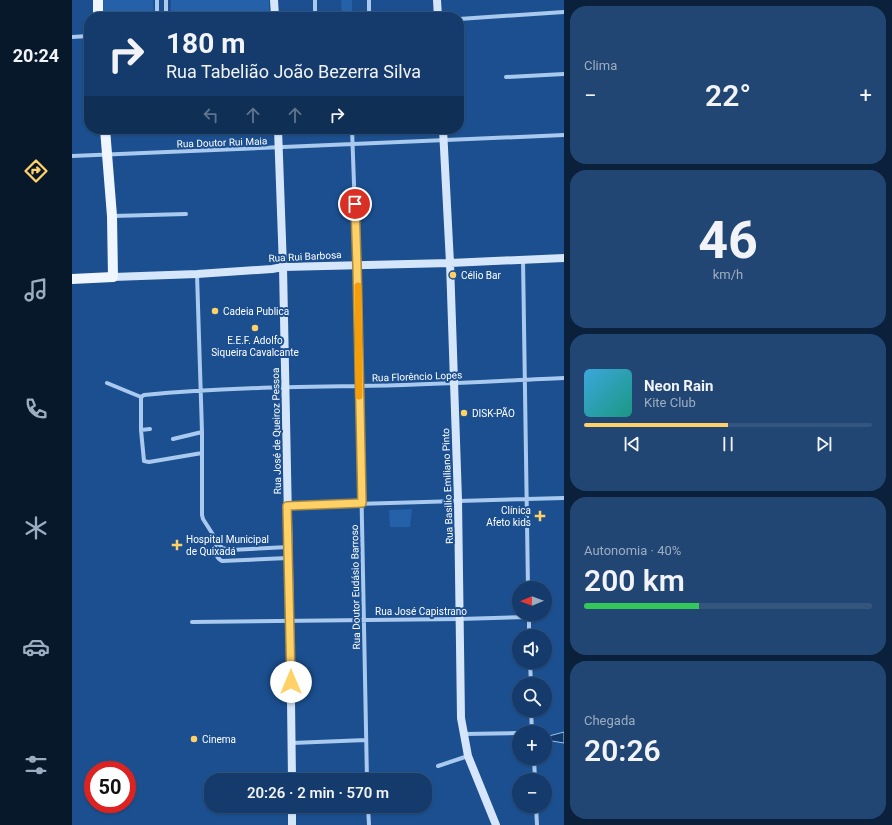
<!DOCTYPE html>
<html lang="pt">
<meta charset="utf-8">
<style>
body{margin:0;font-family:Roboto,sans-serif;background:#214673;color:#f1f3f6;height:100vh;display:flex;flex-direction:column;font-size:15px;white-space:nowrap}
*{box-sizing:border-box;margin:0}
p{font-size:13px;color:#9dadc1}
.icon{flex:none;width:22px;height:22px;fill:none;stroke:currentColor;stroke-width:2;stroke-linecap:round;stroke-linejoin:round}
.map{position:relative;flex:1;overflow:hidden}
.panel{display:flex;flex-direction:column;gap:6px;padding:6px;background:#0b203b;width:328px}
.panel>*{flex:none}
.banner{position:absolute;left:12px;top:12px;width:380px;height:122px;border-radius:16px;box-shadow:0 1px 3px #0004,0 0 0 1px #33557e;background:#143b6b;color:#f1f3f6;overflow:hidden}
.needle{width:26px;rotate:269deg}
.fabs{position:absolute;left:440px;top:581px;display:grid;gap:8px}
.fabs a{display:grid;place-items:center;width:40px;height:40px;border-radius:50%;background:#143b6b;box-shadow:0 1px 3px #0004,0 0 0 1px #33557e;font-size:20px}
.speed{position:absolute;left:12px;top:761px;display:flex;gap:8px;font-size:20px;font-weight:700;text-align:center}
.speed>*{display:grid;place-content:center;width:52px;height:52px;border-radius:50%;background:#143b6b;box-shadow:0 1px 3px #0004,0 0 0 1px #33557e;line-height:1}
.speed .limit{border:6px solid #d22;background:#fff;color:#111}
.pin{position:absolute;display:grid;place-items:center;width:34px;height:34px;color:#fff;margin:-17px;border:2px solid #fff;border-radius:50%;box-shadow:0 1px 4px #0007}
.me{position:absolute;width:44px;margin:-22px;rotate:0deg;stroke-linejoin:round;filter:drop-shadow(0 0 3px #0008)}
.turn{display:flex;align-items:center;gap:14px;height:84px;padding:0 16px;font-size:18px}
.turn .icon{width:52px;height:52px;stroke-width:2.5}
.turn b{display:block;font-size:28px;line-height:34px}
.lanes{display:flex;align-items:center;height:38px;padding:0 16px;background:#0003;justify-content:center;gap:20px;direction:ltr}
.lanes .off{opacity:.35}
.big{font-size:30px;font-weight:600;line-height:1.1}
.panel .card{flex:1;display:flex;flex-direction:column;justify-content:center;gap:6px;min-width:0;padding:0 14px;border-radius:16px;background:#214673}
.panel .dial{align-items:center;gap:0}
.dial b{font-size:52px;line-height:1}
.song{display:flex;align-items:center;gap:12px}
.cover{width:48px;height:48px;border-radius:6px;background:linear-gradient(135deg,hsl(200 70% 55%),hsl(170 70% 35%))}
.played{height:4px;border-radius:2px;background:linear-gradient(90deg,#ffd166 50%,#33557e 50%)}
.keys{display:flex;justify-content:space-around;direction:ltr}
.heat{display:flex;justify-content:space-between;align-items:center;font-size:22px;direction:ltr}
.charge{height:6px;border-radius:3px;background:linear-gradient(90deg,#34c759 40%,#33557e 0)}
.trip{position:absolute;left:132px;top:773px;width:228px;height:40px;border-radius:16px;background:#143b6b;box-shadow:0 1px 3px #0004,0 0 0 1px #33557e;font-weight:600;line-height:40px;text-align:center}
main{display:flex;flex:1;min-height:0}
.dock{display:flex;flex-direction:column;width:72px;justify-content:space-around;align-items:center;background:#08182b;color:#9dadc1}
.dock .icon{width:28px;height:28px}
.dock .current{color:#ffd166}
.dock b{font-size:18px;color:#f1f3f6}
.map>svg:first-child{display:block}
</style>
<main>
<nav class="dock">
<b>20:24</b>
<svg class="icon current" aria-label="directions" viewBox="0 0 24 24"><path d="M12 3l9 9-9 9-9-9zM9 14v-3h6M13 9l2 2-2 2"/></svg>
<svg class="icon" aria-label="music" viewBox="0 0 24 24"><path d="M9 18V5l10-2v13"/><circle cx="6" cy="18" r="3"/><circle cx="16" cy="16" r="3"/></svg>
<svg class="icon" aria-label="phone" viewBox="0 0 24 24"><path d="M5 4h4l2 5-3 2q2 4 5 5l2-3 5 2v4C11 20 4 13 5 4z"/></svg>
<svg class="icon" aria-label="climate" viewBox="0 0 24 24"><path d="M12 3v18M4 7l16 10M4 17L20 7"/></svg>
<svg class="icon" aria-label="car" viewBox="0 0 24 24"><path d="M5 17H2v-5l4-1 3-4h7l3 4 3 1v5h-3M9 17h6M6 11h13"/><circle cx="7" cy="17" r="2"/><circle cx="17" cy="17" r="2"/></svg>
<svg class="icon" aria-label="filters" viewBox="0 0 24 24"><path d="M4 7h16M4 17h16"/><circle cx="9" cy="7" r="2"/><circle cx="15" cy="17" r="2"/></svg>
</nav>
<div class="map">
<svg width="492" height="825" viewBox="0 0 492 825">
<rect width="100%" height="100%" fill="#1b4f8f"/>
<path fill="#2461a8" d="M30 0H81L82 17H31Z
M99 0H197V17H99Z
M269 0H280V17H270Z
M340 509 338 527H318L317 510Z"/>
<path fill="#123a6d" stroke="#9cc4f0" d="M492 732V743L480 741 473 743V737Z"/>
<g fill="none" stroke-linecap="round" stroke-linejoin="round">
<path stroke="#a9c9ee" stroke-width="4" d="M85 0V17
M94 0V17
M243 0V17
M297 0V17
M387 19 492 12
M0 37 17 36
M434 77 492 74
M280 129 285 266 295 780
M0 156 492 135
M41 216 114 214
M451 259 456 588
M125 274 130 432V515L131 519 147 544 150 548 158 550 216 547
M35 383 69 397 72 395C143 388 214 387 286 386 355 385 423 381 492 378
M69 397V430L72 461 77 462 130 453
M69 430 78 429
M101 439 130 432
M215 506 492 498
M144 539C143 548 142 557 150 561L216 558
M457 614V636
M120 622 388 619 457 617
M458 662 459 684
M459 710 460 732
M392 734 447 733
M220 743 294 740
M462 758 463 780
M366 766 396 756
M296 806 297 825
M464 806 465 825"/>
<path stroke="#d6e6fa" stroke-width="8" d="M202 0 203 17
M365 0 366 17
M206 129 211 267 218 620 220 780
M371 129 378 263 386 500 389 718 396 756 424 825
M41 277 125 274 200 269 211 267 378 263 492 258
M220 806V825"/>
<path stroke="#f0f6ff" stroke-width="10" d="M26 0V17
M0 279 41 277 40 216 33 129"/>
</g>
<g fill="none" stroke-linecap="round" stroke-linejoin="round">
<g stroke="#a68842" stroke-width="10">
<path id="route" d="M219 682 215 506 290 503 285 266 283 204"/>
</g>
<use href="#route" stroke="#ffd166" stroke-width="7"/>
<path stroke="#f59e0b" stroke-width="7" d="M286 286 287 396"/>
</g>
<g fill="#ffd166" stroke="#1b4f8f" stroke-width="1.5">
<circle cx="381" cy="275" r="4"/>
<circle cx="143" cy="311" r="4"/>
<circle cx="183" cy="328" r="4"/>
<circle cx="392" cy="413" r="4"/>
<path d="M466 510h4v4h4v4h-4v4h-4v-4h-4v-4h4z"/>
<path d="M103 539h4v4h4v4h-4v4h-4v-4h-4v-4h4z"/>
<circle cx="122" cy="739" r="4"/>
</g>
<g text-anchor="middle" stroke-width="4" stroke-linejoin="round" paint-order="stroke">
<g font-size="10" fill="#fff" stroke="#1b4f8f">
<text transform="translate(150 142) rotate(-2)" y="4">Rua Doutor Rui Maia</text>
<text transform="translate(233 256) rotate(-3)" y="4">Rua Rui Barbosa</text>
<text transform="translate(345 376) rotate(-2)" y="4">Rua Florêncio Lopes</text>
<text transform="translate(204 431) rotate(-91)" y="4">Rua José de Queiroz Pessoa</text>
<text transform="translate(375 486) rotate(-92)" y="4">Rua Basilio Emiliano Pinto</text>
<text transform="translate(283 587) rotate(-91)" y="4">Rua Doutor Eudásio Barroso</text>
<text x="349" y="615">Rua José Capistrano</text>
</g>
<g font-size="10" fill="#fff" stroke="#1b4f8f" text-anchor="start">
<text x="389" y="279">Célio Bar</text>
<text x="151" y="315">Cadeia Publica</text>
<text x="183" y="344" text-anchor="middle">E.E.F. Adolfo<tspan x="183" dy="12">Siqueira Cavalcante</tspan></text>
<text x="400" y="417">DISK-PÃO</text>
<text x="459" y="514" text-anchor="end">Clínica<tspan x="459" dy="12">Afeto kids</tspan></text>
<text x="114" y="543">Hospital Municipal<tspan x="114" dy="12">de Quixadá</tspan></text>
<text x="130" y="743">Cinema</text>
</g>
</g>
</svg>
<div class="fabs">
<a><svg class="needle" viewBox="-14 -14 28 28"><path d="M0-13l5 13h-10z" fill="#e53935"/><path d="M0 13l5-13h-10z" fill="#9dadc1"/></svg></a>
<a><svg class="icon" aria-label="sound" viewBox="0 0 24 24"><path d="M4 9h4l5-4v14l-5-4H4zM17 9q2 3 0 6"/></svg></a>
<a><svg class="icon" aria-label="search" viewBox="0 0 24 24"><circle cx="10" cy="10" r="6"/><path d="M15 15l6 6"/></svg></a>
<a>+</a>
<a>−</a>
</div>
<div class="speed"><div class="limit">50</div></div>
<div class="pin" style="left:283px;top:204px;background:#d93025"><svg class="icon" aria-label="arrive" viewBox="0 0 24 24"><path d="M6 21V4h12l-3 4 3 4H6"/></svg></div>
<svg class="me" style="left:219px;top:682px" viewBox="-20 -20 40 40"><circle r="19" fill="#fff"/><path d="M0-13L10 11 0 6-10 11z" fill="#ffd166"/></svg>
<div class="trip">20:26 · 2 min · 570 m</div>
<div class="banner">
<div class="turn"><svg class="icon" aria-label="right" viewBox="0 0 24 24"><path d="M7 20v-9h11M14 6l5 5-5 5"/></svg><div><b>180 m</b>Rua Tabelião João Bezerra Silva</div></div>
<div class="lanes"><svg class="icon off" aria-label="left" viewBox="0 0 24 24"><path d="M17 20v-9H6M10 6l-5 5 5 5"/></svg><svg class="icon off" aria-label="ahead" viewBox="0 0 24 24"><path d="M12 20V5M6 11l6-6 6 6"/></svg><svg class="icon off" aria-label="ahead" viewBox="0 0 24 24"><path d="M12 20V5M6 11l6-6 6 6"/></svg><svg class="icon" aria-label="right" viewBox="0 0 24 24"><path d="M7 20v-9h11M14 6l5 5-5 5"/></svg></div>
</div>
</div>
<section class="panel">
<div class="card"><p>Clima</p>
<div class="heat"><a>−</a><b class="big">22°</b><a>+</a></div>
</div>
<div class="card dial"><b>46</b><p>km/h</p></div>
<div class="card">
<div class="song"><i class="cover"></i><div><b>Neon Rain</b><p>Kite Club</p></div></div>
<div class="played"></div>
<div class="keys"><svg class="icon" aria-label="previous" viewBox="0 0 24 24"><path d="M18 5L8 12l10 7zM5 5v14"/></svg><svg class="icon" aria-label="pause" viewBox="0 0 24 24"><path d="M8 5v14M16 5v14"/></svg><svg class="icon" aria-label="next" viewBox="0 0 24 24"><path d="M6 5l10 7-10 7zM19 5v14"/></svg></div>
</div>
<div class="card"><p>Autonomia · 40%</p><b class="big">200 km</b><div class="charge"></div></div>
<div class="card"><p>Chegada</p><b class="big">20:26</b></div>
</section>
</main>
